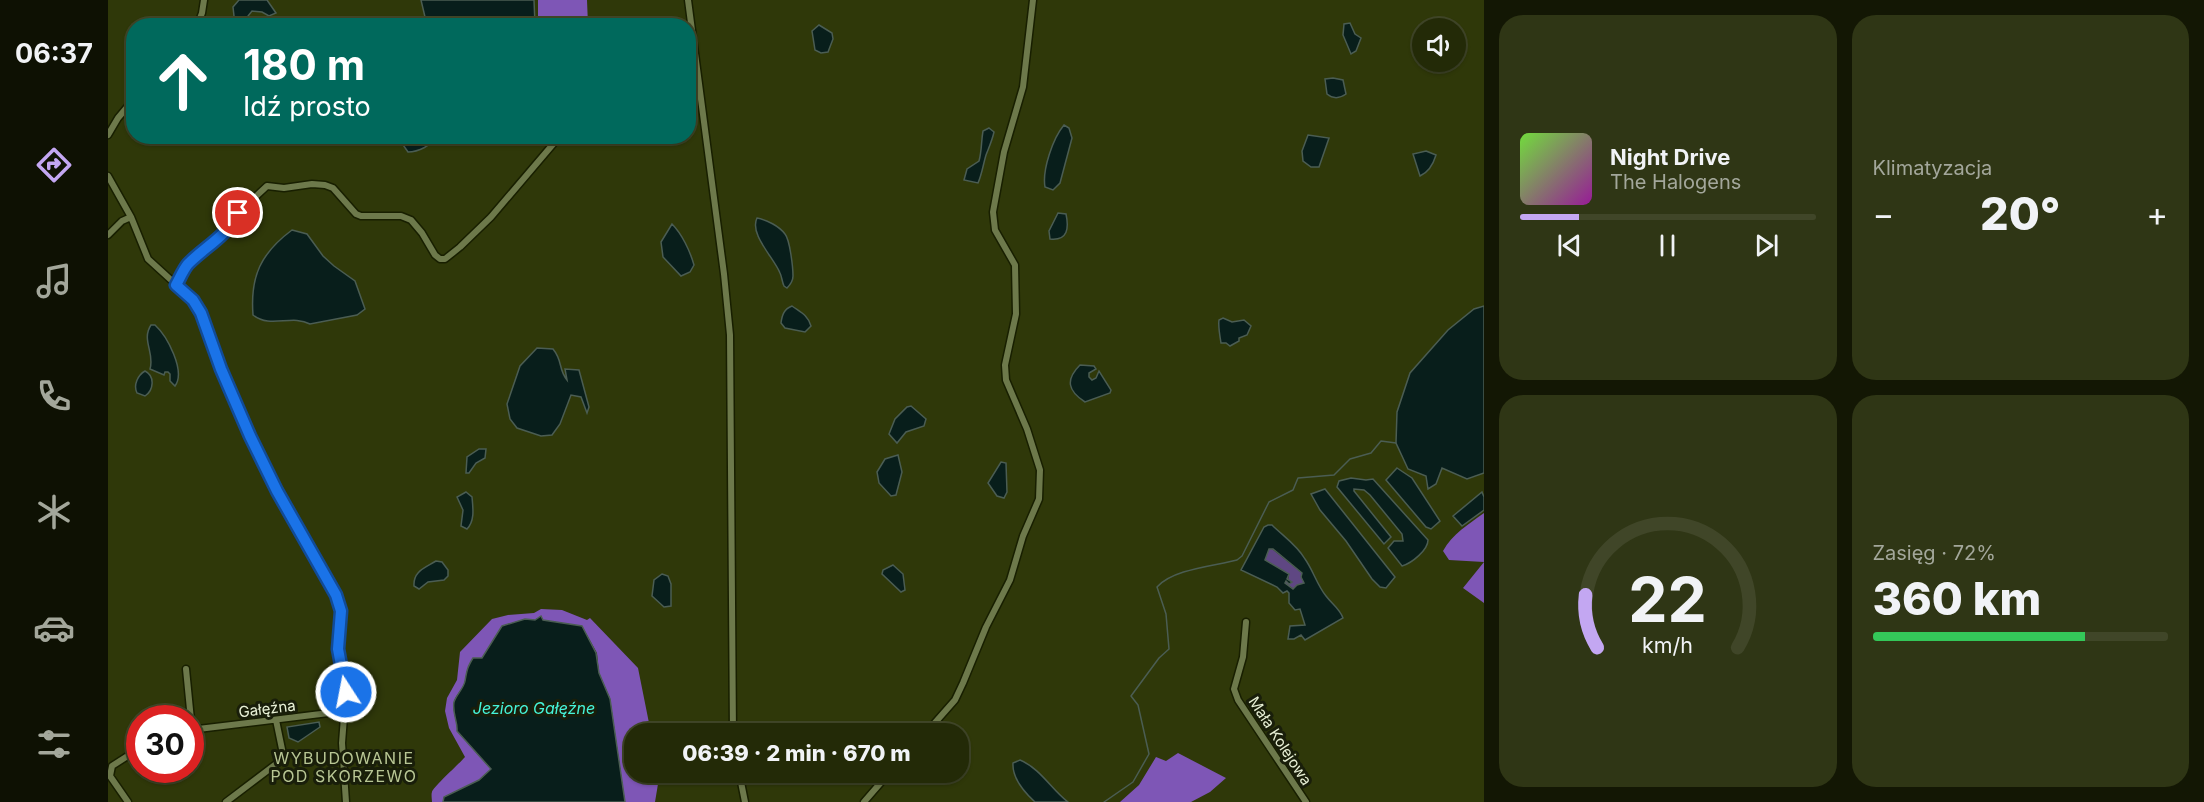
<!DOCTYPE html>
<html lang="pl">
<meta charset="utf-8">
<style>
body{margin:0;font-family:Inter,sans-serif;background:#2f3615;color:#f1f3f6;height:100vh;display:flex;flex-direction:column;font-size:22px;white-space:nowrap}
*{box-sizing:border-box;margin:0}
p{font-size:20px;color:#a3a79b}
.icon{flex:none;width:33px;height:33px;fill:none;stroke:currentColor;stroke-width:2;stroke-linecap:round;stroke-linejoin:round}
.map{position:relative;flex:1;overflow:hidden}
.drawer{display:flex;flex-direction:column;gap:15px;padding:15px;background:#131704;width:720px}
.drawer>*{flex:none}
.guide{position:absolute;left:18px;top:18px;width:570px;height:126px;border-radius:24px;box-shadow:0 2px 4px #0004,0 0 0 2px #404628;background:#00695c;color:#fff;overflow:hidden}
.tools{position:absolute;left:1304px;top:18px;display:grid;gap:12px}
.tools a{display:grid;place-items:center;width:54px;height:54px;border-radius:50%;background:#232a07;box-shadow:0 2px 4px #0004,0 0 0 2px #404628;font-size:30px}
.speed{position:absolute;left:18px;top:705px;display:flex;gap:12px;font-size:30px;font-weight:700;text-align:center}
.speed>*{display:grid;place-content:center;width:78px;height:78px;border-radius:50%;background:#232a07;box-shadow:0 2px 4px #0004,0 0 0 2px #404628;line-height:1}
.speed .limit{border:9px solid #d22;background:#fff;color:#111}
.pin{position:absolute;display:grid;place-items:center;width:51px;height:51px;color:#fff;margin:-26px;border:3px solid #fff;border-radius:50%;box-shadow:0 2px 6px #0007}
.me{position:absolute;width:66px;margin:-33px;rotate:349deg;stroke-linejoin:round;filter:drop-shadow(0 0 4px #0008)}
.turn{display:flex;align-items:center;gap:21px;height:126px;padding:0 18px;font-size:27px}
.turn .icon{width:78px;height:78px;stroke-width:2.5}
.turn b{display:block;font-size:42px;line-height:51px}
.big{font-size:45px;font-weight:800;line-height:1.1}
.drawer .card{flex:1;display:flex;flex-direction:column;justify-content:center;gap:9px;min-width:0;padding:0 21px;border-radius:24px;background:#2f3615}
.drawer .dial{align-items:center;gap:0}
.dial svg{height:156px;overflow:visible;fill:none;stroke:#404628;stroke-width:7;stroke-linecap:round;text-anchor:middle}
.dial text{fill:#f1f3f6;stroke:none}
.song{display:flex;align-items:center;gap:18px}
.cover{width:72px;height:72px;border-radius:9px;background:linear-gradient(135deg,hsl(100 70% 55%),hsl(300 70% 35%))}
.played{height:6px;border-radius:3px;background:linear-gradient(90deg,#c3a7f2 20%,#404628 20%)}
.keys{display:flex;justify-content:space-around;direction:ltr}
.heat{display:flex;justify-content:space-between;align-items:center;font-size:33px;direction:ltr}
.charge{height:9px;border-radius:4px;background:linear-gradient(90deg,#34c759 72%,#404628 0)}
.drawer .tiles{flex:1;display:grid;gap:15px;grid-template-columns:repeat(2,1fr)}
.trip{position:absolute;left:516px;top:723px;width:345px;height:60px;border-radius:24px;background:#232a07;box-shadow:0 2px 4px #0004,0 0 0 2px #404628;font-weight:800;line-height:60px;text-align:center}
main{display:flex;flex:1;min-height:0}
.menu{display:flex;flex-direction:column;width:108px;justify-content:space-around;align-items:center;background:#0e1103;color:#a3a79b}
.menu .icon{width:42px;height:42px}
.menu .selected{color:#c3a7f2}
.menu b{font-size:27px;color:#f1f3f6}
.map>svg:first-child{display:block}
</style>
<main>
<nav class="menu">
<b>06:37</b>
<svg class="icon selected" aria-label="directions" viewBox="0 0 24 24"><path d="M12 3l9 9-9 9-9-9zM9 14v-3h6M13 9l2 2-2 2"/></svg>
<svg class="icon" aria-label="music" viewBox="0 0 24 24"><path d="M9 18V5l10-2v13"/><circle cx="6" cy="18" r="3"/><circle cx="16" cy="16" r="3"/></svg>
<svg class="icon" aria-label="phone" viewBox="0 0 24 24"><path d="M5 4h4l2 5-3 2q2 4 5 5l2-3 5 2v4C11 20 4 13 5 4z"/></svg>
<svg class="icon" aria-label="climate" viewBox="0 0 24 24"><path d="M12 3v18M4 7l16 10M4 17L20 7"/></svg>
<svg class="icon" aria-label="car" viewBox="0 0 24 24"><path d="M5 17H2v-5l4-1 3-4h7l3 4 3 1v5h-3M9 17h6M6 11h13"/><circle cx="7" cy="17" r="2"/><circle cx="17" cy="17" r="2"/></svg>
<svg class="icon" aria-label="filters" viewBox="0 0 24 24"><path d="M4 7h16M4 17h16"/><circle cx="9" cy="7" r="2"/><circle cx="15" cy="17" r="2"/></svg>
</nav>
<div class="map">
<svg width="1376" height="802" viewBox="0 0 1376 802">
<rect width="100%" height="100%" fill="#2f3809"/>
<path fill="#5f4783" d="M1161 549H1164L1194 573 1197 583 1186 589 1177 583 1180 580 1181 575 1157 560Z"/>
<path fill="#7e56b6" d="M430 0H479L480 25H430Z
M1376 513V603L1355 588 1376 562 1341 560 1335 551C1344 534 1361 524 1376 513Z
M433 609 454 610 479 620 482 618 530 668 543 733 526 734V772L548 773 550 784 547 802H517L502 698 491 673 489 653 474 626 435 620 433 616 427 620 417 619 394 626 374 658H365C359 668 359 670 357 681 356 688 347 695 346 702 344 713 350 722 349 731L383 769 371 780 336 797 335 802H324C324 800 323 794 324 792 325 787 351 764 357 757L341 728 337 711 339 698 349 680 352 652 384 619 400 615 426 613Z
M1070 753 1118 778 1102 792 1083 802H1012L1031 785 1048 757 1058 761Z"/>
<path fill="#081e1b" stroke="#4b5d53" stroke-width="1.5" fill-rule="evenodd" d="M131 0H159L168 13 161 16 154 12 144 11 140 16 139 25H127L125 7Z
M313 0H426L427 25H322L317 17Z
M1242 23 1247 34 1253 38 1248 51 1243 54 1235 35 1236 24Z
M711 25 724 33 725 39 720 52 713 53 707 50 704 31Z
M1225 78 1235 80 1238 94C1231 99 1225 99 1219 94L1217 79Z
M956 125 961 128 964 138 952 183 945 190 937 187C934 170 945 138 956 125Z
M881 128 886 132C884 141 881 147 878 155 875 165 874 174 870 183L856 180 859 169 871 161C874 150 873 142 875 131Z
M1200 135 1221 138 1211 167H1203L1195 161 1194 151Z
M299 136 319 138 330 137C323 145 311 152 300 152L291 139Z
M1318 151 1328 155C1325 165 1321 172 1312 176L1305 154Z
M950 213 958 214C961 228 960 241 942 239L941 231Z
M649 218C659 220 671 226 677 234 682 240 685 268 685 276 685 281 683 284 679 288L676 286C674 282 674 277 672 273 666 258 641 234 649 218Z
M564 224C574 234 582 251 586 265L582 272 573 276 555 257 553 242Z
M184 230 199 234 215 256 226 266 247 281 257 309 249 315 202 324C184 314 162 329 145 315 142 276 153 253 184 230Z
M684 306C692 312 700 315 703 326L697 332 677 328 673 323C674 315 676 309 684 306Z
M1376 306V473L1359 479 1334 468 1328 484 1320 489 1318 476 1300 469 1288 443 1289 412 1302 373 1340 330 1366 309Z
M1115 318 1124 322 1136 320 1143 326 1139 335 1131 338V341L1122 346 1118 343H1113C1112 337 1110 326 1111 320Z
M43 325H47C59 336 78 371 67 386L62 381V374L60 372H57L56 375 42 369C47 353 33 340 43 325Z
M429 348 445 349C455 361 450 369 459 380L457 369 471 370 481 407 479 413 473 397 463 395 452 424 444 435 433 436 409 428 402 419 399 404 412 366Z
M972 365 986 366 988 369 981 373V377L984 380 988 378 991 371 1003 390 1002 393 977 402C960 391 957 380 972 365Z
M37 371C47 376 46 390 37 396L29 393C25 385 30 375 37 371Z
M803 406 818 419 816 426 798 432 789 443 781 434 787 419 799 407Z
M371 449H378L377 458 368 463 361 473H358L359 457Z
M790 455 794 472 788 495 783 496 771 483 769 472 777 459Z
M893 462 898 463 899 492 896 498 889 496 880 483Z
M1289 468 1304 478 1332 521 1323 529 1318 527 1278 480Z
M1243 478 1258 480 1265 479 1320 540C1320 550 1304 563 1294 566L1280 548 1286 541H1295L1294 534 1262 495 1256 490 1246 489V491L1283 537 1276 544 1229 487 1231 481Z
M1217 489 1287 577 1278 588 1272 587 1264 579 1238 541 1212 510 1203 494Z
M358 492 364 497C365 508 367 521 359 529L353 526 355 510 349 497Z
M1374 492 1376 497V510L1354 526 1345 516Z
M1160 525H1164C1175 536 1189 545 1197 559 1205 570 1209 585 1218 596 1224 604 1232 609 1235 618L1197 640 1193 635 1186 639H1180L1182 626 1197 625 1192 609 1187 610 1181 603V593L1179 591 1175 593 1169 587 1133 570 1156 527ZM1161 549H1165L1194 573 1193 577 1196 583 1189 585 1185 589 1177 583 1178 581 1181 584 1184 582 1179 579 1181 574 1157 560Z
M328 561 334 562 340 570V576L336 580 320 582 311 589 306 586C305 571 317 568 328 561Z
M785 565 795 574 797 590 793 592 774 574 775 570Z
M554 574 560 576 563 584V606L556 607 544 596 546 580Z
M433 616 435 620 474 626 488 653 491 673 502 699 517 802H335L336 797 371 780 383 769 349 731C350 722 344 713 346 702 348 695 356 688 357 681 359 670 359 668 365 658H374L394 626 417 619 427 620Z
M211 722 212 727 190 742 181 738 179 727Z
M912 760C933 769 943 789 960 802H927C916 792 904 778 905 763Z"/>
<g fill="none" stroke-linecap="round" stroke-linejoin="round">
<path stroke="#4b5d53" stroke-width="1.5" d="M996 802 1025 782 1041 754 1030 705 1023 696 1051 658 1061 649 1058 614 1049 587C1065 569 1106 566 1129 560L1134 556 1161 502 1185 490 1190 478 1226 475 1242 459 1263 453 1273 441 1288 443"/>
<g stroke="#181f00" stroke-width="9">
<path id="minor" d="M580 0 616 274 622 335 625 734
M89 26 94 13 96 0
M0 135 10 118 26 99
M0 176 23 217 40 259 85 300 93 313 113 369 142 436 169 491 228 595 233 611 229 649 238 691 234 743 238 802
M0 235 14 221 23 217
M68 285 78 266 111 239 122 227 130 213 159 186 176 188 204 184 217 185 225 188 248 214 253 216H293L303 220 314 233 327 255 332 259H337L352 247 383 217 452 136
M1138 622 1135 657 1126 689 1130 700 1198 802
M78 669 84 730
M82 730 237 711
M817 734 847 700 855 683 878 627 902 580 915 536 931 499 932 470 919 429 898 380 897 365 908 314 907 265 887 230 885 212 896 152 915 87 925 0
M631 772 637 802
M20 802 2 776 4 766 32 748
M118 802 172 761 175 754 168 720
M756 802 782 772"/>
</g>
<use href="#minor" stroke="#6d794b" stroke-width="6"/>
</g>
<g fill="none" stroke-linecap="round" stroke-linejoin="round">
<g stroke="#114b97" stroke-width="15">
<path id="route" d="M130 213C117 238 99 245 80 264 75 270 72 278 68 285L85 300 93 313 113 369 142 436 169 491 228 595 233 611 230 649 238 692"/>
</g>
<use href="#route" stroke="#1a73e8" stroke-width="10"/>
</g>
<g text-anchor="middle" stroke-width="6" stroke-linejoin="round" paint-order="stroke">
<g font-size="15" fill="#e8f0d6" stroke="#191e0a">
<text transform="translate(159 709) rotate(-7)" y="5">Gałęźna</text>
<text transform="translate(1172 741) rotate(57)" y="5">Mała Kolejowa</text>
</g>
<g font-size="16" font-style="italic" fill="#45f3d9" stroke="#191e0a">
<text x="426" y="714">Jezioro Gałęźne</text>
</g>
<g font-size="16" letter-spacing="1.5" fill="#b8c694" stroke="#191e0a">
<text x="236" y="764">WYBUDOWANIE<tspan x="236" dy="18">POD SKORZEWO</tspan></text>
</g>
</g>
</svg>
<div class="tools">
<a><svg class="icon" aria-label="sound" viewBox="0 0 24 24"><path d="M4 9h4l5-4v14l-5-4H4zM17 9q2 3 0 6"/></svg></a>
</div>
<div class="speed"><div class="limit">30</div></div>
<div class="pin" style="left:130px;top:213px;background:#d93025"><svg class="icon" aria-label="arrive" viewBox="0 0 24 24"><path d="M6 21V4h12l-3 4 3 4H6"/></svg></div>
<svg class="me" style="left:238px;top:692px" viewBox="-20 -20 40 40"><circle r="17" fill="#1a73e8" stroke="#fff" stroke-width="3"/><path d="M0-11L8 9 0 5-8 9z" fill="#fff"/></svg>
<div class="trip">06:39 · 2 min · 670 m</div>
<div class="guide">
<div class="turn"><svg class="icon" aria-label="ahead" viewBox="0 0 24 24"><path d="M12 20V5M6 11l6-6 6 6"/></svg><div><b>180 m</b>Idź prosto</div></div>
</div>
</div>
<section class="drawer">
<div class="tiles">
<div class="card">
<div class="song"><i class="cover"></i><div><b>Night Drive</b><p>The Halogens</p></div></div>
<div class="played"></div>
<div class="keys"><svg class="icon" aria-label="previous" viewBox="0 0 24 24"><path d="M18 5L8 12l10 7zM5 5v14"/></svg><svg class="icon" aria-label="pause" viewBox="0 0 24 24"><path d="M8 5v14M16 5v14"/></svg><svg class="icon" aria-label="next" viewBox="0 0 24 24"><path d="M6 5l10 7-10 7zM19 5v14"/></svg></div>
</div>
<div class="card"><p>Klimatyzacja</p>
<div class="heat"><a>−</a><b class="big">20°</b><a>+</a></div>
</div>
<div class="card dial"><svg viewBox="0 0 100 80">
<path d="M14 69A42 42 0 1 1 86 69"/>
<path d="M14 69A42 42 0 0 1 8 42" stroke="#c3a7f2"/>
<text x="50" y="56" font-size="32" font-weight="700">22</text>
<text x="50" y="72" font-size="11">km/h</text>
</svg></div>
<div class="card"><p>Zasięg · 72%</p><b class="big">360 km</b><div class="charge"></div></div>
</div>
</section>
</main>
